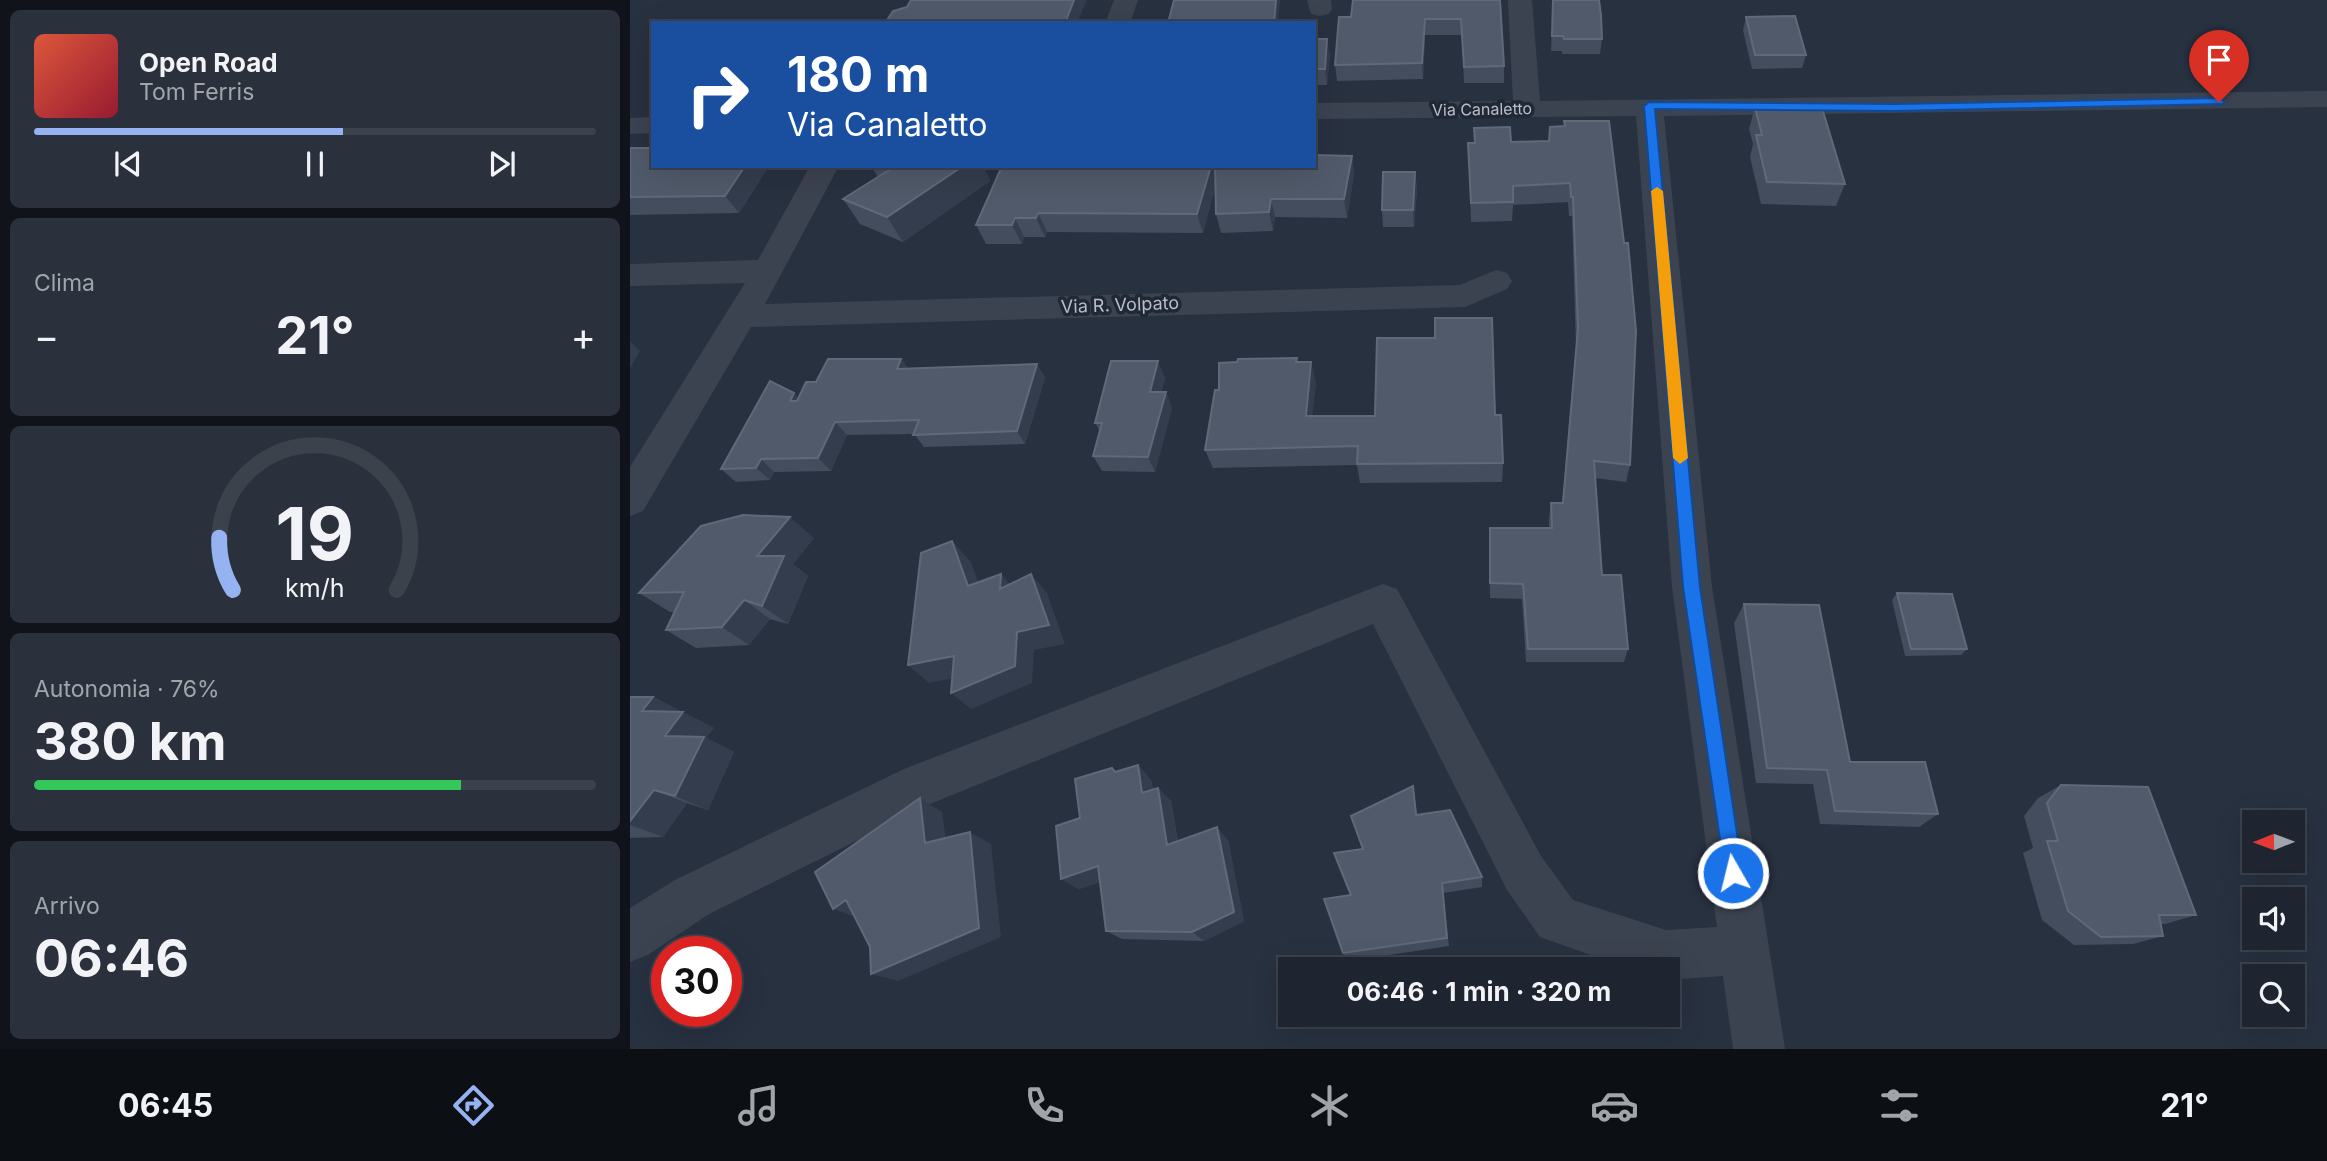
<!DOCTYPE html>
<html lang="it">
<meta charset="utf-8">
<style>
body{margin:0;font-family:Inter,sans-serif;background:#2b313c;color:#f1f3f6;height:100vh;display:flex;flex-direction:column;font-size:26px;white-space:nowrap}
*{box-sizing:border-box;margin:0}
p{font-size:23px;color:#a1a5ab}
.icon{flex:none;width:38px;height:38px;fill:none;stroke:currentColor;stroke-width:2;stroke-linecap:round;stroke-linejoin:round}
.map{position:relative;flex:1;overflow:hidden}
.sheet{display:flex;flex-direction:column;gap:10px;padding:10px;background:#10141a;width:630px}
.sheet>*{flex:none}
.banner{position:absolute;left:21px;top:21px;width:665px;height:147px;border-radius:0px;box-shadow:0 7px 28px #0002,0 0 0 2px #3c424c;background:#1a4fa0;color:#fff;overflow:hidden}
.needle{width:46px;rotate:269deg}
.fabs{position:absolute;left:1612px;top:810px;display:grid;gap:14px}
.fabs a{display:grid;place-items:center;width:63px;height:63px;border-radius:0px;background:#1e2530;box-shadow:0 7px 28px #0002,0 0 0 2px #3c424c;font-size:35px}
.speed{position:absolute;left:21px;top:936px;display:flex;gap:14px;font-size:35px;font-weight:700;text-align:center}
.speed>*{display:grid;place-content:center;width:91px;height:91px;border-radius:50%;background:#1e2530;box-shadow:0 7px 28px #0002,0 0 0 2px #3c424c;line-height:1}
.speed .limit{border:10px solid #d22;background:#fff;color:#111}
.pin{position:absolute;display:grid;place-items:center;width:60px;height:60px;color:#fff;margin:-72px -30px;border-radius:50% 50% 50% 0;rotate:-45deg;box-shadow:0 0 7px #0007}
.pin .icon{rotate:45deg}
.me{position:absolute;width:77px;margin:-38px;rotate:352deg;stroke-linejoin:round;filter:drop-shadow(0 0 5px #0008)}
.turn{display:flex;align-items:center;gap:24px;height:147px;padding:0 21px;font-size:32px}
.turn .icon{width:91px;height:91px;stroke-width:2.5}
.turn b{display:block;font-size:49px;line-height:60px}
.big{font-size:52px;font-weight:700;line-height:1.1}
.sheet .widget{flex:1;display:flex;flex-direction:column;justify-content:center;gap:10px;min-width:0;padding:0 24px;border-radius:10px;background:#2b313c}
.sheet .dial{align-items:center;gap:0}
.dial svg{height:182px;overflow:visible;fill:none;stroke:#3c424c;stroke-width:7;stroke-linecap:round;text-anchor:middle}
.dial text{fill:#f1f3f6;stroke:none}
.song{display:flex;align-items:center;gap:21px}
.cover{width:84px;height:84px;border-radius:10px;background:linear-gradient(135deg,hsl(10 70% 55%),hsl(350 70% 35%))}
.played{height:7px;border-radius:4px;background:linear-gradient(90deg,#95b2f1 55%,#3c424c 55%)}
.keys{display:flex;justify-content:space-around;direction:ltr}
.heat{display:flex;justify-content:space-between;align-items:center;font-size:38px;direction:ltr}
.charge{height:10px;border-radius:5px;background:linear-gradient(90deg,#34c759 76%,#3c424c 0)}
.trip{position:absolute;left:648px;top:957px;width:402px;height:70px;border-radius:0px;background:#1e2530;box-shadow:0 7px 28px #0002,0 0 0 2px #3c424c;font-weight:700;line-height:70px;text-align:center}
.tab-bar{display:flex;height:112px;justify-content:space-around;align-items:center;background:#0c0f13;color:#a1a5ab}
.tab-bar .icon{width:49px;height:49px}
.tab-bar .on{color:#95b2f1}
.tab-bar b{font-size:32px;color:#f1f3f6}
main{display:flex;flex:1;min-height:0}
.map>svg:first-child{display:block}
</style>
<main>
<section class="sheet">
<div class="widget">
<div class="song"><i class="cover"></i><div><b>Open Road</b><p>Tom Ferris</p></div></div>
<div class="played"></div>
<div class="keys"><svg class="icon" aria-label="previous" viewBox="0 0 24 24"><path d="M18 5L8 12l10 7zM5 5v14"/></svg><svg class="icon" aria-label="pause" viewBox="0 0 24 24"><path d="M8 5v14M16 5v14"/></svg><svg class="icon" aria-label="next" viewBox="0 0 24 24"><path d="M6 5l10 7-10 7zM19 5v14"/></svg></div>
</div>
<div class="widget"><p>Clima</p>
<div class="heat"><a>−</a><b class="big">21°</b><a>+</a></div>
</div>
<div class="widget dial"><svg viewBox="0 0 100 80">
<path d="M14 69A42 42 0 1 1 86 69"/>
<path d="M14 69A42 42 0 0 1 8 46" stroke="#95b2f1"/>
<text x="50" y="56" font-size="32" font-weight="700">19</text>
<text x="50" y="72" font-size="11">km/h</text>
</svg></div>
<div class="widget"><p>Autonomia · 76%</p><b class="big">380 km</b><div class="charge"></div></div>
<div class="widget"><p>Arrivo</p><b class="big">06:46</b></div>
</section>
<div class="map">
<svg width="1697" height="1049" viewBox="0 0 1697 1049">
<rect width="100%" height="100%" fill="#283140"/>
<g fill="none" stroke-linecap="round" stroke-linejoin="round">
<path fill="#3c4350" fill-rule="evenodd" d="M484 0H508L500 23H475Z
M677 0H701L702 9 699 14 690 16 681 14Z
M878 0H902L910 101 1697 91V107L1034 116 1082 587 1155 1049H1103L1093 976 1038 980V970H1003L910 937 877 890 743 624 305 802 79 914 18 955 0 962V908L45 880 274 769 753 584 767 589 911 856 943 900 1036 930 1087 927 1042 587 1006 116 684 119V103L883 101Z
M23 117V133L0 134V118Z
M180 166H209L135 304 830 285 866 270 877 273 882 281 877 289 835 307 121 327 13 511 0 516V467L115 283 0 286V264L128 260Z"/>
</g>
<path fill="#434d5e" d="M870 0 874 66V83H834L832 35H795L793 79 707 81 705 65 721 17Z
M923 0 972 39 970 54H932V51H921Z
M1116 17 1176 55 1172 68 1122 69 1113 30Z
M684 39 700 55 697 85H684Z
M1125 107 1215 184 1206 206 1131 204 1120 157 1123 144 1119 129Z
M934 121 1000 465 996 482 965 478 972 575 998 649 994 662H896L892 599 860 598 859 544 919 528V519L921 503H932L946 346 942 216H939L938 202 883 205 882 221 841 222 838 143H844V128L881 142 919 141 920 127 934 126Z
M0 148 23 166H139L109 213 0 215Z
M722 156 724 174 717 218 645 217 643 231 591 233 586 214 585 187 573 233 417 232 415 237H394L392 244H356L346 225 372 166Z
M241 166H353L360 181 273 242 230 224 213 199 248 177Z
M785 172 787 189 784 227H753L752 210Z
M271 359 278 368 407 364 415 378 395 444 294 447 284 434 217 435 201 471 144 472 140 480 106 482 91 469 186 382Z
M668 362 686 382 682 416 865 415 873 463 872 482 730 483 727 465 583 468 575 450 589 390Z
M535 378 531 392H536L542 408 525 472 472 471 463 456 470 431 465 423Z
M184 538 163 564 178 576 158 624 140 619 119 645 66 648 36 630 45 612H40L9 593Z
M1267 593 1337 649 1331 655 1275 656 1262 600Z
M1114 604 1220 762 1308 814 1289 827 1190 824 1183 784 1126 783 1104 623Z
M0 697H23L84 728 76 738 104 752 78 810 57 803 33 837 0 838Z
M508 765 521 780 523 789 528 788 541 801 548 841 598 840 614 921 574 941 492 939 476 931 470 882 449 889 431 879 450 818 482 768 486 772Z
M1431 785 1566 915 1535 924H1531L1533 936 1503 944 1444 945 1412 920 1393 853 1403 848 1394 816 1408 798Z
M783 786 787 814 852 877V887L813 893 819 946 719 961 713 953 721 895 733 849Z"/>
<path fill="#333d4d" d="M444 0H457L447 23H435Z
M646 0H650L648 23H644Z
M795 19V35L793 79 792 63Z
M697 39 700 55 697 85 695 69Z
M722 156 724 174 717 218 714 199Z
M115 166H139L109 213 95 196Z
M333 166H353L360 181 273 242 257 217Z
M581 166H589L590 170 573 233 567 214Z
M785 172 787 189 784 227 783 210Z
M641 199 645 217 643 231 639 212Z
M408 213 417 232 415 237 406 218Z
M385 218 394 237 392 244 382 225Z
M0 341 10 351 0 368Z
M271 359 282 372 267 369Z
M528 361 535 378 527 408 520 392Z
M681 362 686 382 680 435 676 416Z
M407 364 415 378 395 444 387 431Z
M536 392 542 408 525 472 518 457Z
M164 393 177 407 160 401Z
M205 422 217 435 201 471 188 458Z
M131 459 144 472 140 480 126 468Z
M160 517 184 538 163 564 178 576 158 624 132 606 127 556Z
M322 541 341 562 356 605 338 586Z
M371 574 388 593 370 589Z
M401 574 417 593 435 644 404 650 402 683 341 709 321 693 387 632Z
M114 600 140 619 119 645 92 627Z
M324 656 344 674 299 683 278 665Z
M23 697 84 728 76 738 104 752 78 810 45 796 35 736 12 711Z
M508 765 521 780 526 806 512 793Z
M528 788 541 801 550 856 537 845Z
M24 790 57 803 33 837 0 825V821Z
M290 798 312 812 318 854 295 843Z
M587 827 598 840 614 921 574 941 562 932Z
M340 832 361 844 371 937 268 981 241 974Z
M468 866 484 877 449 889 431 879Z
M216 900 231 919 203 909Z"/>
<path fill="#505a6a" stroke="#606979" stroke-width="2" d="M281 0H444L435 23H255L263 11 277 7Z
M544 0H646L644 23H538Z
M723 0H870L874 66 834 67 831 19H795L792 63 705 65 709 17H721Z
M923 0H969L971 15 972 39H934L933 36H922Z
M1165 16 1176 55H1125L1116 17Z
M684 39H697L695 69H684Z
M1125 107 1192 108 1215 184 1137 182 1126 135H1132Z
M934 121H979L994 243H998L1006 331 1000 465 964 461 972 575H991L998 649H898L893 584 860 583V528H922L921 503H933L948 328 943 197H941L940 183 883 186V202L841 203 838 143H845L844 128 880 127 881 142 919 141 920 127 935 126Z
M0 148H23V166H115L95 196 0 197Z
M684 155 722 156 714 199H641L639 212 586 214 585 166H684Z
M250 166H333L257 217 213 199 259 170Z
M372 166H581L567 214 408 213 406 218H385L382 225H346Z
M753 172H785L783 210H752Z
M805 318H862L865 415H871L873 463 727 464 728 446 575 450 585 390H589V363L607 362 608 359 667 358 666 362H681L676 416H745L747 338H805Z
M198 359H271L267 369 407 364 387 431 283 435 289 420 205 422 188 458 131 459 126 468 91 469 140 381 164 393 160 401H167L176 382H186Z
M481 361H528L520 392H536L518 457 463 456 472 423H465Z
M113 515 160 517 127 556H154L132 606 114 600 92 627 36 630 54 592 9 593 71 526Z
M322 541 338 586 371 574 370 589 401 574 419 625 387 632 385 666 321 693 324 656 278 665 291 553Z
M1267 593 1322 594 1337 649H1281Z
M1114 604 1189 605 1220 762H1295L1308 814 1205 811 1197 770 1137 768Z
M0 697H23L12 711 53 712 35 736 74 737 45 796 24 790 0 821Z
M508 765 512 793 528 788 537 845 587 827 604 912 562 932 476 931 468 866 431 879 426 826 450 818 445 779 482 768 485 772Z
M1431 785 1518 787 1566 915H1529L1533 936 1471 937 1438 911 1417 841H1428L1417 803Z
M783 786 786 815 820 810 852 877 812 883 817 938 713 953 694 899 721 895 704 853 733 849 721 816Z
M290 798 295 843 340 832 349 928 241 974 240 947 216 900 203 909 185 872Z"/>
<path fill="#1a73e8" stroke="#114b97" stroke-width="2" d="M1589 98 1595 102 1593 104 1265 111 1025 109 1070 587 1113 873 1110 880 1103 882 1096 880 1053 587 1014 106 1019 102 1265 104Z"/>
<path fill="#f59e0b" d="M1027 187 1033 191 1058 458 1050 464 1043 458 1021 191Z"/>
<g text-anchor="middle" stroke-width="7" stroke-linejoin="round" paint-order="stroke">
<g font-size="16" fill="#b9beca" stroke="#212835">
<text transform="translate(852 109) rotate(-1)" y="6">Via Canaletto</text>
</g>
<g font-size="18" fill="#b9beca" stroke="#212835">
<text transform="translate(490 305) rotate(-2)" y="6">Via R. Volpato</text>
</g>
</g>
</svg>
<div class="fabs">
<a><svg class="needle" viewBox="-14 -14 28 28"><path d="M0-13l5 13h-10z" fill="#e53935"/><path d="M0 13l5-13h-10z" fill="#a1a5ab"/></svg></a>
<a><svg class="icon" aria-label="sound" viewBox="0 0 24 24"><path d="M4 9h4l5-4v14l-5-4H4zM17 9q2 3 0 6"/></svg></a>
<a><svg class="icon" aria-label="search" viewBox="0 0 24 24"><circle cx="10" cy="10" r="6"/><path d="M15 15l6 6"/></svg></a>
</div>
<div class="speed"><div class="limit">30</div></div>
<div class="pin" style="left:1589px;top:102px;background:#d93025"><svg class="icon" aria-label="arrive" viewBox="0 0 24 24"><path d="M6 21V4h12l-3 4 3 4H6"/></svg></div>
<svg class="me" style="left:1103px;top:873px" viewBox="-20 -20 40 40"><circle r="17" fill="#1a73e8" stroke="#fff" stroke-width="3"/><path d="M0-11L8 9 0 5-8 9z" fill="#fff"/></svg>
<div class="trip">06:46 · 1 min · 320 m</div>
<div class="banner">
<div class="turn"><svg class="icon" aria-label="right" viewBox="0 0 24 24"><path d="M7 20v-9h11M14 6l5 5-5 5"/></svg><div><b>180 m</b>Via Canaletto</div></div>
</div>
</div>
</main>
<nav class="tab-bar">
<b>06:45</b>
<svg class="icon on" aria-label="directions" viewBox="0 0 24 24"><path d="M12 3l9 9-9 9-9-9zM9 14v-3h6M13 9l2 2-2 2"/></svg>
<svg class="icon" aria-label="music" viewBox="0 0 24 24"><path d="M9 18V5l10-2v13"/><circle cx="6" cy="18" r="3"/><circle cx="16" cy="16" r="3"/></svg>
<svg class="icon" aria-label="phone" viewBox="0 0 24 24"><path d="M5 4h4l2 5-3 2q2 4 5 5l2-3 5 2v4C11 20 4 13 5 4z"/></svg>
<svg class="icon" aria-label="climate" viewBox="0 0 24 24"><path d="M12 3v18M4 7l16 10M4 17L20 7"/></svg>
<svg class="icon" aria-label="car" viewBox="0 0 24 24"><path d="M5 17H2v-5l4-1 3-4h7l3 4 3 1v5h-3M9 17h6M6 11h13"/><circle cx="7" cy="17" r="2"/><circle cx="17" cy="17" r="2"/></svg>
<svg class="icon" aria-label="filters" viewBox="0 0 24 24"><path d="M4 7h16M4 17h16"/><circle cx="9" cy="7" r="2"/><circle cx="15" cy="17" r="2"/></svg>
<b>21°</b>
</nav>
